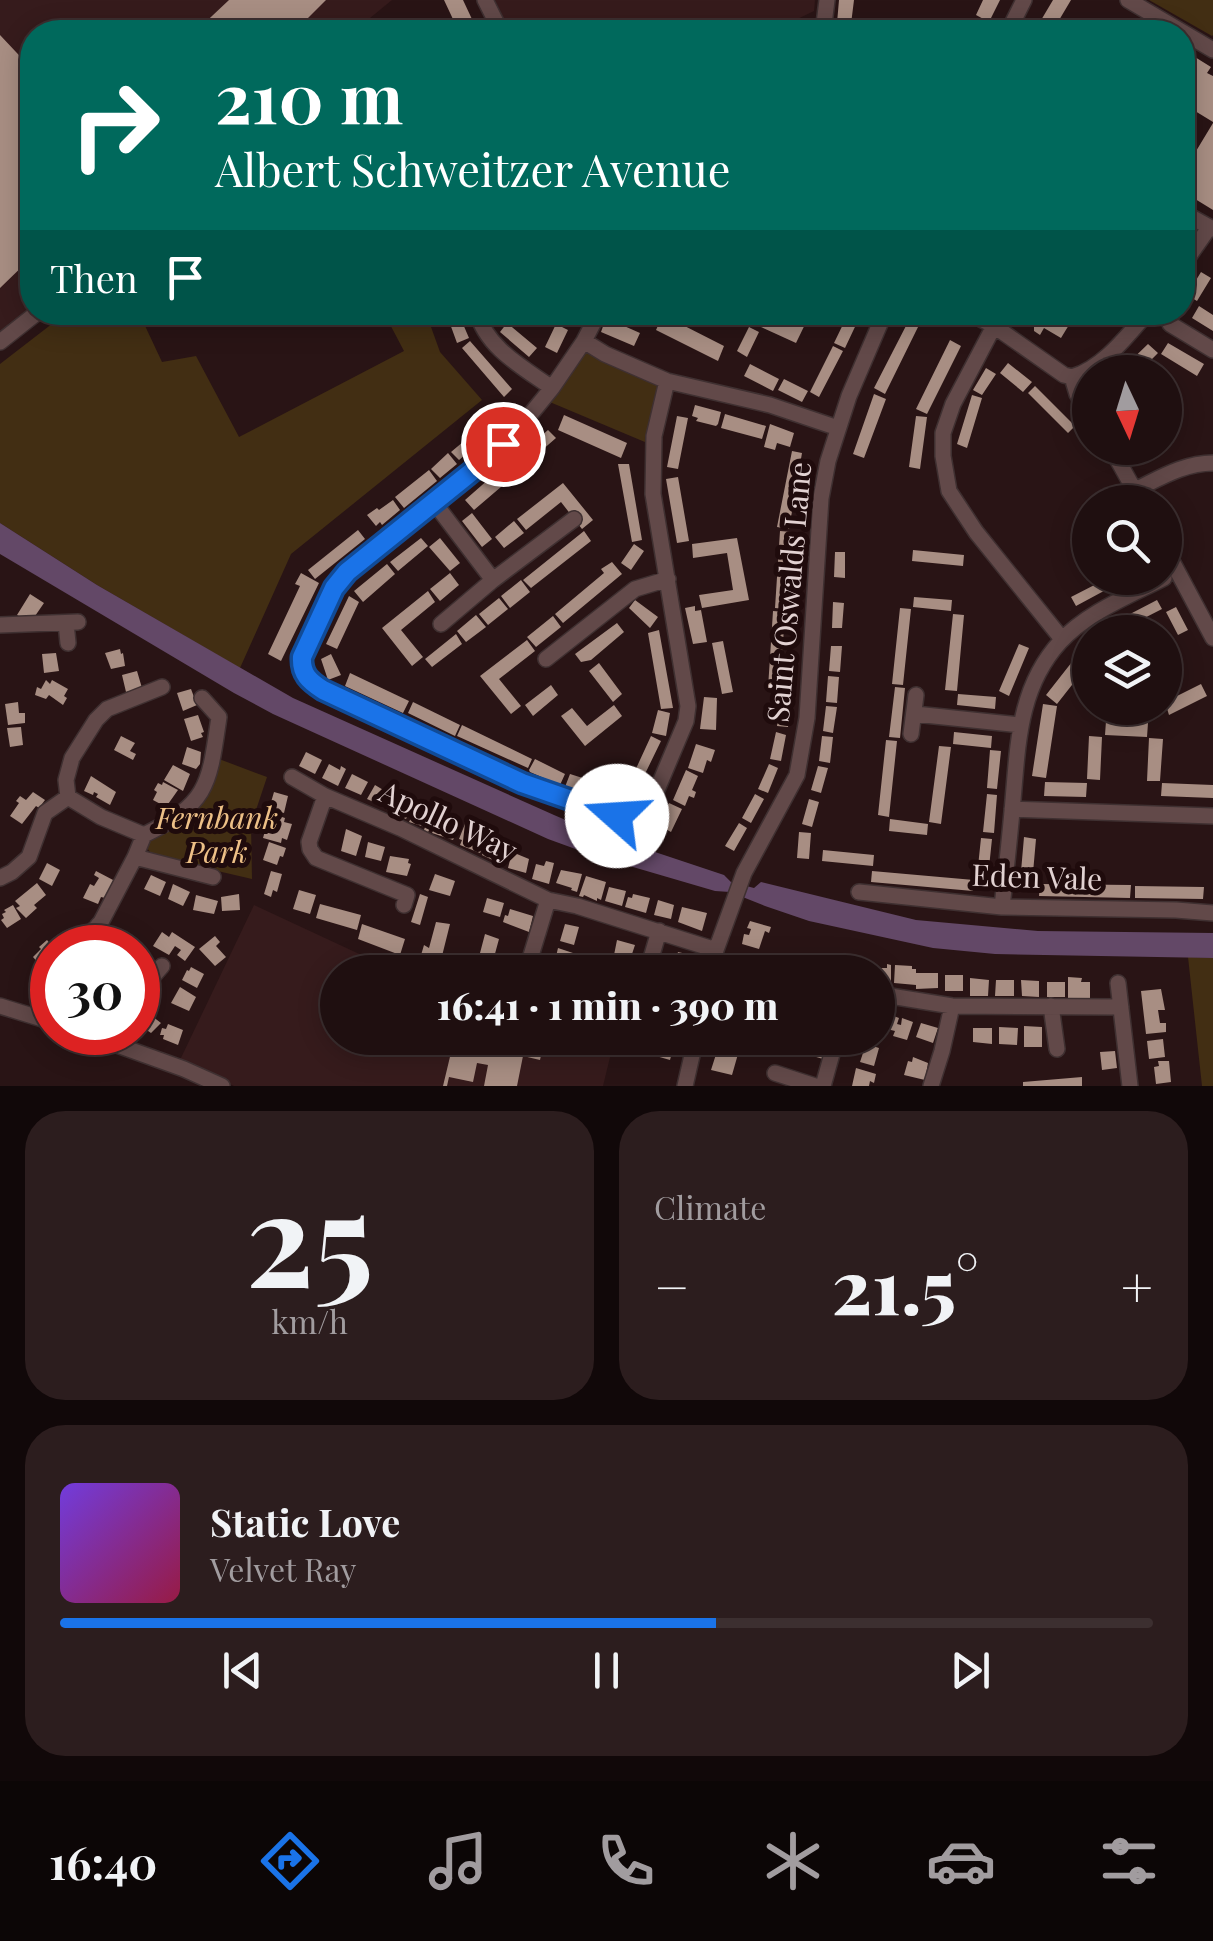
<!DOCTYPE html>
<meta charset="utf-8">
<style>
body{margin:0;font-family:"Playfair Display",serif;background:#2c1d1e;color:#f1f3f6;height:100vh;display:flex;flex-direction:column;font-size:38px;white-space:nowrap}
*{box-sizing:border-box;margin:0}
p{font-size:32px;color:#a19c9f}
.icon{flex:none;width:55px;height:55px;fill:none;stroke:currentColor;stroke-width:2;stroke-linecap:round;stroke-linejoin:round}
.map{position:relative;height:1086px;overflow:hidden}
.side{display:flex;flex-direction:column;gap:25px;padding:25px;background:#110809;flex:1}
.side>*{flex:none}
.banner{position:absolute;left:20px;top:20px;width:1175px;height:305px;border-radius:40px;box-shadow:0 5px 25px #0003,0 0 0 2px #3c2f30;background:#00695c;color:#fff;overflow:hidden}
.needle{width:65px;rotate:176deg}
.tools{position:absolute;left:1072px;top:355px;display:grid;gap:20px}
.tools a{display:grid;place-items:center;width:110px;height:110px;border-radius:50%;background:#1f0f10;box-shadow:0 5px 25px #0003,0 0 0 2px #3c2f30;font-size:50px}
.speed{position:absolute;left:30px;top:925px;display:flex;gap:20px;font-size:50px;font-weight:700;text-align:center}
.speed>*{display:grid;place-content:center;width:130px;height:130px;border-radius:50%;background:#1f0f10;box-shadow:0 5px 25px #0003,0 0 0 2px #3c2f30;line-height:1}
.speed .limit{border:15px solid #d22;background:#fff;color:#111}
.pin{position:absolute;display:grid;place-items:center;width:85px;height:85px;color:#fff;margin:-42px;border:5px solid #fff;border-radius:50%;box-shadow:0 2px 10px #0007}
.me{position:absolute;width:110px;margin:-55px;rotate:289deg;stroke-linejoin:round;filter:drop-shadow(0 0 8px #0008)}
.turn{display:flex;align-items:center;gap:35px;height:210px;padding:0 30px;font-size:45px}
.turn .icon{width:130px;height:130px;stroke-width:2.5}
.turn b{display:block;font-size:70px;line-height:85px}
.then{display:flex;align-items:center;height:95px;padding:0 30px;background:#0003;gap:20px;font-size:38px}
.big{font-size:75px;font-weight:800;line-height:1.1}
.side .widget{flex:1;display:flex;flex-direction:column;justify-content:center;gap:15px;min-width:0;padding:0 35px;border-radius:40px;background:#2c1d1e}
.side .dial{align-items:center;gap:0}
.dial b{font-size:130px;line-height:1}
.song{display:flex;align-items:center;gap:30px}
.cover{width:120px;height:120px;border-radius:15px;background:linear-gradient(135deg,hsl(260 70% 55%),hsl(340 70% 35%))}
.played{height:10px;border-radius:5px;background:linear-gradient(90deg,#1a73e8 60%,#3c2f30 60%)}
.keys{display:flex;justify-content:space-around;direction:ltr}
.heat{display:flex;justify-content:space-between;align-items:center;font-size:55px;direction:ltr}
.side .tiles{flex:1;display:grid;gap:25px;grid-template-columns:1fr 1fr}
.widget:last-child{grid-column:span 2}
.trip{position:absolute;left:320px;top:955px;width:575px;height:100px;border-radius:50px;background:#1f0f10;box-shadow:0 5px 25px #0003,0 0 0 2px #3c2f30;font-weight:800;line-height:100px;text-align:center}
.tab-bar{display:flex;height:160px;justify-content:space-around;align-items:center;background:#0c0606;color:#a19c9f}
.tab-bar .icon{width:70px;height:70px}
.tab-bar .selected{color:#1a73e8}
.tab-bar b{font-size:45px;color:#f1f3f6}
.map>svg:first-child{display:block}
</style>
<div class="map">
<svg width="1213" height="1086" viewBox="0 0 1213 1086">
<rect width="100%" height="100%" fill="#291415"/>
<path fill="#361b1c" d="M0 0H392L353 32H32V307L0 332Z
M495 0H815L814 11 787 24 649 18 582 23 542 32H509Z
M254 905 398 972H338V1038H572L612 1049 603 1086H234L180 1060Z"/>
<path fill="#422e13" d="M1149 0H1213V35L1212 36Z
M66 313H139L162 362 196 356 239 437 404 351 384 313H426L440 352 482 400 291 554 240 668 97 585 0 523V364Z
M584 344 663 382 652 445 545 400Z
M219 759 267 777 251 825 252 879 153 856 147 848V838L175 825Z
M1188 957 1213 958V1086H1202Z"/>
<path fill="#634867" d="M0 523 97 585 293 698 554 815 589 830 724 875 731 882 754 888 761 882 916 920 1038 931 1213 933V958L995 954 933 948 809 921 765 906 730 892 715 891 592 855 548 839 273 714 234 693 0 554Z"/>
<path fill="#a88e83" d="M229 0H326L308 18 316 27 311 32H195Z
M444 0H463L478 32H459Z
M839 0H854L851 24 837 23Z
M983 0H1000L989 22 976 15Z
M1053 0H1071L1052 32H1034Z
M0 35 32 69V257L0 288Z
M1182 49 1211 67 1207 73 1213 76V122L1182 103Z
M1213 123V210L1187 194 1197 179 1184 171Z
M1201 272 1211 278 1197 301 1187 295Z
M1199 306 1213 315V331L1192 318Z
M796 312H811L796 343 761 327 768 315 790 325Z
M849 312H862L845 348 834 343Z
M1011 312H1071L1075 315 1061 338 1044 328 1040 335 1034 331V326Z
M663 315 724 346 718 361 656 330Z
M460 317 469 338 457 343 449 321Z
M606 318 640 333 634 346 601 332Z
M909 320 919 325 885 394 874 388Z
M507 323 537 348 529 357 500 332Z
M556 324 568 330 557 353 545 347Z
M749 327 759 332 747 357 737 351Z
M950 340 961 346 927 414 916 409Z
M470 341 512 389 504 397 462 348Z
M1168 343 1204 364 1197 376 1161 354Z
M1148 344 1158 353 1143 368 1138 372H1119Z
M833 346 843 351 819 397 810 392Z
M1008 363 1032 382 1023 392 1000 373Z
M750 364 779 379 773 391 744 376Z
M986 368 996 374 982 395 973 390Z
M784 379 808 391 802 402 778 390Z
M1035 386 1075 426 1068 433 1028 393Z
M874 394 886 399 864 458 853 454Z
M972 395 982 398 967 448 957 444Z
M695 405 721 412 718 424 716 426 696 421 698 418 692 416Z
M501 410 508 419 459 460 451 452Z
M725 414 766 426 762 439 721 428Z
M564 415 627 443 621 458 558 430Z
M677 416 688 418 678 469 667 467Z
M916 416 927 417 920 469 909 467Z
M770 424 794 433 790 447 777 443 775 450 764 447Z
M548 430 556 438 517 472 509 464Z
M792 451 802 453 789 529 777 527Z
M448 453 457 464 440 478 431 469Z
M506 464 515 475 474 510 465 500Z
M618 464H629L642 540 632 542Z
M429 470 437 481 404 508 395 497Z
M678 477 689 541 677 543 666 479Z
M563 483 593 520 582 529 561 502 526 530 517 519Z
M393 500 400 510 382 525 380 522 376 526 367 515 377 508 379 510Z
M472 513 492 539 482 547 462 521Z
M514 521 524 533 504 548 495 537Z
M358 530 365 539 315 579 308 570Z
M584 531 591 541 531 588 523 580Z
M780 531 792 532 786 609 775 608Z
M421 538 428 546 398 571 390 562Z
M440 538 460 563 450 571 429 547Z
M737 538 749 600 702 608 699 595 733 590 727 553 693 558 692 544Z
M634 544 644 551 631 570 621 563Z
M913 550 964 555 963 566 912 561Z
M835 552H845V578L834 577Z
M612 562 622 574 563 623 555 614 604 573 601 569Z
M387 564 395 574 363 602 354 591Z
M301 573 319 583 281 661 268 654 300 586 295 584Z
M450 573 459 585 440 601 430 589Z
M1108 578H1128L1076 606 1071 597Z
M521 580 530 592 510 608 501 596Z
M428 591 435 602 401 630 423 657 412 666 382 628Z
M30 594 44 603 33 619 26 620 17 615Z
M349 596 359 602 337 649 326 644Z
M914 597 952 600 951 611 913 607Z
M499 598 508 609 488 625 479 614Z
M635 600 658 617 650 628 629 608Z
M1157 600 1162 609 1117 632H1110L1107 626Z
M833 602 844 603 842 628H832Z
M695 606V611L701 610 707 642 693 644 685 608Z
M1176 607 1188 630 1178 635 1166 612Z
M900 608 911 609 903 685 892 684Z
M773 611 785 612 780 688H768Z
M953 614 964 615 957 691 945 690Z
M476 615 486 627 466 642 457 631Z
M553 616 561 627 536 647 527 637Z
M617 623 624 632 591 660 581 662 575 654Z
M659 630 673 708 661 709 648 633Z
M456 634 462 644 432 667 425 659Z
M1090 639V662L1057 704 1046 695Z
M527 640 535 651 499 679 521 706 511 714 480 676Z
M723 641 733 692 722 694 712 643Z
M1019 644 1029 648 1009 696 999 691Z
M831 646H842L840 672 829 671Z
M120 649 121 654 123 653 125 666 111 669 105 653Z
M56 653 59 671 44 673 42 654Z
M331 654 341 675 328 680 321 659Z
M599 663 622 694 613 702 589 671Z
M137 671 142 688 126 692 122 675Z
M350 673 409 701 403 713 345 686Z
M828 676 839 677 837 703 826 702Z
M46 680 50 684 52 680 68 689 64 696 67 698 63 705 49 695 46 699 35 695 37 687 41 689Z
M1201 684 1207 696 1169 715 1165 702Z
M551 685 558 695 533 716 525 705Z
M895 687 905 688 900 738 889 737Z
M191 689 197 705 183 711 177 693Z
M958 694 996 697 995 709 957 705Z
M704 697 717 698 716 730 700 729Z
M777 699 792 700 788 727 777 726 779 712 775 711Z
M18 702 19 713H25V723L8 725 5 704Z
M413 702 460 725 455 736 408 713Z
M1043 704 1057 706 1046 778 1032 776Z
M614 705 622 716 585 746 561 716 572 708 587 726Z
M826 706 837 707 833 733 823 731Z
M658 710 670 713 666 736 652 733Z
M198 715 204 732 201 733 203 737 191 741 184 719Z
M1106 721 1148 723 1147 737 1105 735Z
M462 725 532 759 528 768 457 736Z
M21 727 23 745 10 747 7 728Z
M776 732 786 735 781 761 770 759Z
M954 732 992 736 991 748 953 744Z
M121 736 135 743 130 751 136 754 133 760 114 750Z
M651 736 661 741 644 776 634 773Z
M822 736 833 737 830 763 819 761Z
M1089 736 1102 737 1100 780 1087 779Z
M1149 738 1163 739 1160 781H1147Z
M886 740 897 741 889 817 878 815Z
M696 744 715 750 711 762 707 760 703 773 688 768Z
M939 746 951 747 941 824 929 822Z
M187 747 201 752 200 764 196 769 182 764Z
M990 750 1001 751 997 789 987 788Z
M306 752 322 760 315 774 299 766Z
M535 759 565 774 560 785 530 772 529 770Z
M329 764 340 770 341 766 346 769 338 786 322 778Z
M769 764 778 768 768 793 758 789Z
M173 765 190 774 183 791 164 780Z
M818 766 828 768 821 793 811 790Z
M686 770 698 776 692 790 696 792 694 798 689 796 685 806 673 800Z
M352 774 368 782 361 795 345 788Z
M570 774 611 787 606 800 565 787Z
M91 776 116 792 110 805 96 797 98 794 94 792 93 795 84 791Z
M635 777 641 790 619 800 614 787Z
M163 782 178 790 166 807 153 800 157 792 154 790 158 783 162 785Z
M1045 782 1087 783 1086 797 1044 796Z
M1162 783 1213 785V798L1161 796Z
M375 785 390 794 385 807 367 799Z
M33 792 45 800 39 808 36 806 22 824 10 816 19 803 16 801 20 796 26 800Z
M274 792 288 796 284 813 269 809Z
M755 794 764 799 751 823 742 818Z
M987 794 997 795 994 833 983 832Z
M394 795 413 805 406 819 386 809Z
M809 799 819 802 812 827 802 824Z
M669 803 682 809 671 832 658 825Z
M422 804 430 808 428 812 436 817 428 832 424 830 425 827 409 822 417 806 419 809Z
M270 813 285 818 284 822 292 824 287 840 282 838 281 843 263 838Z
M441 815 446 817 444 820 459 827 453 840 432 833Z
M890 819 928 824 927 835 889 831Z
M739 823 747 828 734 851 725 846Z
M465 824 471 827 472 824 479 826 475 835 485 841 480 853 460 845 462 840 459 839Z
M346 829 362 836 356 856 341 851Z
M799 832 811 833 809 859 797 858Z
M1024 837 1036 839 1032 884 1020 883Z
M981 838 992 839 988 877 977 876Z
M269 842 286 848 283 857 280 856 277 865 263 860Z
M368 842 385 847 381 861 365 857Z
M488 842 505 850 499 863 482 855Z
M823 850 874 855 873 866 822 861Z
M512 852 529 859 526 873 508 868Z
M390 856 409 859 408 863 411 864 407 876 386 872Z
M546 861 554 863 549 884 532 879 536 864 544 866Z
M47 863 60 870 52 886 39 879Z
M561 870 582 874 577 892 571 890 572 888 556 883Z
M96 871 115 881 109 893 105 898 101 897 98 904 83 898 90 884 94 886 99 878 94 875Z
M271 871 282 874 277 892 273 890 271 897 264 894Z
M872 871 974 880 973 891 871 882Z
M435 874 455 881 450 896 429 890Z
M151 875 166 882 160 896 144 889Z
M586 876 606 882 601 900 597 898V901L584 895 583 897 579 896Z
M37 883 46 895 34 905 37 908 26 918 16 908 20 906 15 901Z
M173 884 190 892 183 906 168 899Z
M1040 884 1131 885 1130 898 1039 896Z
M1135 886 1204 887 1203 899 1135 898Z
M609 887 626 891 622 906 605 901Z
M299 890 316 895 310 914 293 909Z
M239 894 240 910 222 911 221 897Z
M420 894 428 897 420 925 411 922Z
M633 894 650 898 646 913 625 907 628 897 632 898Z
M196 895 218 901 214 914 193 910Z
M487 898 504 903 500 917 483 912Z
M658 900 674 905 671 919 654 915Z
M320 904 361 915 357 930 316 918Z
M13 905 21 919 7 928 1 920 4 918 2 914 6 912 4 910Z
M682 907 707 913 702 931 678 922Z
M510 909 533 916 529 932 503 922 505 915 508 916Z
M750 921 771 927 769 933 765 931 759 949 742 944 744 934 749 935 751 929 747 928Z
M436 922 450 924 438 972H426L422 971 424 964 419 962 424 945 429 948Z
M362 924 405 939 400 955 358 939Z
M565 924 579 927 574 945 560 941Z
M162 932 169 937 172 932 195 947 185 961 177 955 181 950 175 946 169 955 153 946Z
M485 934 499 939 490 972H475Z
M215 936 220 942 216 946 226 957 215 966 199 949Z
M47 940 52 946V954L40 965 33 957 41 949 39 947Z
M617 940 635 945 630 960 614 955Z
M558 948 573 953 568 969 554 965Z
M678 952 691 955 687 972H672Z
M887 964 891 965V986L878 982V972H870V968H887Z
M895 965 912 966V969H916V973H938V988L916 989V985L894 983Z
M191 967 204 974 197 988 182 980 187 970 189 971Z
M945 975H963V991H945Z
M1068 977 1082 978 1081 982H1090V998H1068Z
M970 978 989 980 988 996H970Z
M996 980H1014V996H995Z
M1021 980 1039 981V997L1022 996Z
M1047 982H1065V997H1047Z
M180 987 196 997 189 1011 171 1003Z
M1161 989 1165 1010H1158L1160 1023H1166V1032L1146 1034 1141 991Z
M144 1010 161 1023 151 1033 138 1024 140 1021 138 1019Z
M891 1015 899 1018 897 1024 901 1025 902 1018 913 1022 907 1040 893 1036 895 1031 887 1029Z
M921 1023 938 1028 933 1043 916 1037Z
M168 1024 183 1030 178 1045 163 1039 164 1035H160L162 1028 166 1029Z
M1024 1026 1042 1027V1047H1024Z
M999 1027 1018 1028 1017 1045 999 1044Z
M973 1028H992V1044L973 1042Z
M507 1038H545L540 1060 523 1056 517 1086H484L488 1065 477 1063 473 1082 449 1077 447 1086H443L454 1040 504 1051Z
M661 1038H676L670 1060 656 1056Z
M764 1038H787L781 1056 771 1052 772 1048 762 1045Z
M811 1039 828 1045 823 1059 806 1054Z
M1163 1039 1165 1057 1149 1059 1147 1041Z
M866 1044 879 1048 874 1066 860 1062Z
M718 1048 738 1054 732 1075 711 1070Z
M1115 1051 1117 1068 1102 1070 1100 1052Z
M913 1057 928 1063 925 1080 904 1075 908 1061 912 1062Z
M1158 1061H1169L1171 1082 1156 1084 1154 1067 1159 1066Z
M856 1068 876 1074 874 1083 870 1081 869 1086H852Z
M1082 1077V1086H1023V1082Z"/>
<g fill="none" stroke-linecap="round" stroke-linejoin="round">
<g stroke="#3f3031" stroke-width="18">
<path id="minor" d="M485 0 501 32
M1128 0 1213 50
M647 32H702
M823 32 827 0
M1008 32 1024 0
M1182 212 1213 229
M1182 266 1206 232
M477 312C486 348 524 368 552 388
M599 312 584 341 552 388 521 426 485 461 347 572 334 588 302 657C301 674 309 681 323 690L522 783 617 816 642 812 651 804 686 721 688 706 653 494 654 436 667 381
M968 312 994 326 1064 375 1072 377
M1170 324 1213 350
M994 326 953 404 943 433V456L949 491 976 532 1062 639
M584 341 605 354 667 381 770 405 838 428
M0 342 38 312
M1072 377C1103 368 1127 336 1148 312
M1072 377 1077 394 1090 415
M1111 448 1141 502
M1135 490C1160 478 1184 463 1213 463
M433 501 493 580
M1165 548 1213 638
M66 623 68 643
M441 624 493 580 574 519
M0 625 78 622
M546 659 635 589 668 579
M915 714 1020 725
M911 734 916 695
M292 777 325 796 400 828 548 900 577 906 716 950
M325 796 309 842 310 849 316 858 407 895 404 905
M68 797 66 780 72 758 96 720 107 709 162 687
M1012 809 1213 816
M144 835C209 803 209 785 219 717L202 698
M135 857 213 877
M0 878 12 872 29 857 45 813 68 797 101 817 144 835 135 857 101 922 78 948
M859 892 1002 907 1176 910 1213 913
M1002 907C1006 871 1010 836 1013 800 1018 743 1019 687 1060 642 1086 613 1129 596 1164 578
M98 925 116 948
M526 972 548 900
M647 972 659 931
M711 972 716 950 744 873 797 775 807 718 821 498 828 461 849 396 885 312
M848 972 849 964
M1118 983 1130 1086
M878 994 952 1006 1121 1007
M150 997V980L162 966
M0 1006 52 1022
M1051 1006 1057 1049
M40 1018 52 975
M81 1032 184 1069 222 1086
M775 1073 815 1086
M685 1086 696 1038
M823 1086 835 1043 834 1038
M931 1086 942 1051 952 1006"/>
</g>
<use href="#minor" stroke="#624949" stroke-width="15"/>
</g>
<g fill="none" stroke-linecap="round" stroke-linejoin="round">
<g stroke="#114b97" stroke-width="25">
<path id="route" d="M503 444 485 461 347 572 334 588 302 657C301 674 309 681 323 690L522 783 617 816"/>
</g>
<use href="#route" stroke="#1a73e8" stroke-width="18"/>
</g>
<g text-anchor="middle" stroke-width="10" stroke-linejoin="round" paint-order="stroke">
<g font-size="30" fill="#e2d2d2" stroke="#1f0b0c">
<text transform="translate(790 592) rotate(-85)" y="10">Saint Oswalds Lane</text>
<text transform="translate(448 822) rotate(25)" y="10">Apollo Way</text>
<text transform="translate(1037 878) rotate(2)" y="10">Eden Vale</text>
</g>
<g font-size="30" font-style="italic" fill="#edc087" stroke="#1f0b0c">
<text x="217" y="829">Fernbank<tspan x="217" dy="34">Park</tspan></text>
</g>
</g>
</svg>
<div class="tools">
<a><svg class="needle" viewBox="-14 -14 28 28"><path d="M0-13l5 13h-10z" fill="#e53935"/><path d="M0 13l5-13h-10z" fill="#a19c9f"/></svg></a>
<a><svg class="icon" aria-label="search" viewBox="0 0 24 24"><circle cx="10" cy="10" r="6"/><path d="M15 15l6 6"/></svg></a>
<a><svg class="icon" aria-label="layers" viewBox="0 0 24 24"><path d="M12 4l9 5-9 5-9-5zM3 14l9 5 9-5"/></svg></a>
</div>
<div class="speed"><div class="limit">30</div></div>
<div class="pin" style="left:503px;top:444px;background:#d93025"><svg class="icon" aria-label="arrive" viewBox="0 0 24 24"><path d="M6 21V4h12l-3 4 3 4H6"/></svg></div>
<svg class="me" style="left:617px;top:816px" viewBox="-20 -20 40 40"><circle r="19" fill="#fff"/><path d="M0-13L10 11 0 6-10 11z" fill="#1a73e8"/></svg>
<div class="trip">16:41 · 1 min · 390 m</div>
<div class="banner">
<div class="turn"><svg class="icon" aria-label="right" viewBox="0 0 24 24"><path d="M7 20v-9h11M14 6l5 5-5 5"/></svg><div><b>210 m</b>Albert Schweitzer Avenue</div></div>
<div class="then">Then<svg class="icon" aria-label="arrive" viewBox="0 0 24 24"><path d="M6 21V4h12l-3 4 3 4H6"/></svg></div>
</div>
</div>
<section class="side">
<div class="tiles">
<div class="widget dial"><b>25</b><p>km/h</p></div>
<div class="widget"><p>Climate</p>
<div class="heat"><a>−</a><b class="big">21.5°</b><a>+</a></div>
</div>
<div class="widget">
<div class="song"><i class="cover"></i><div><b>Static Love</b><p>Velvet Ray</p></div></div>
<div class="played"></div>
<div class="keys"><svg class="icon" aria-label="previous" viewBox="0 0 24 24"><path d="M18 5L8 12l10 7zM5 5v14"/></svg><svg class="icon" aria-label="pause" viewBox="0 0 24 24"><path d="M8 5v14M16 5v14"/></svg><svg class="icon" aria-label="next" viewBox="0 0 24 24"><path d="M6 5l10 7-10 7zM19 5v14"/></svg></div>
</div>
</div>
</section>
<nav class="tab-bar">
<b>16:40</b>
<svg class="icon selected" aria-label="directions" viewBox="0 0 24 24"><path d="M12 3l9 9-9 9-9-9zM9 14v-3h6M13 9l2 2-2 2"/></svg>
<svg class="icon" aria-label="music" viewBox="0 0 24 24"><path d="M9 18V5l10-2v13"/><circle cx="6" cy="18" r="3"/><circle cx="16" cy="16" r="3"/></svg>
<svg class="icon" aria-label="phone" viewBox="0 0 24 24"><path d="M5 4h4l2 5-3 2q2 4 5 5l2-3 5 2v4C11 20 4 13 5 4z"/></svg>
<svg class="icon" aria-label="climate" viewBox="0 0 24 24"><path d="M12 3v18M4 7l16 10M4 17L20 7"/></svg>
<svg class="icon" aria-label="car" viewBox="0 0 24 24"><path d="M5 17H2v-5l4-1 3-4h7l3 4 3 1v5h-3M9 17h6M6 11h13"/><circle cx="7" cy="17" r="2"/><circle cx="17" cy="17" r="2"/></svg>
<svg class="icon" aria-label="filters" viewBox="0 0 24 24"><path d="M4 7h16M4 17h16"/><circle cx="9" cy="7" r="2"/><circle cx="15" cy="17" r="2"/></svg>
</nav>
